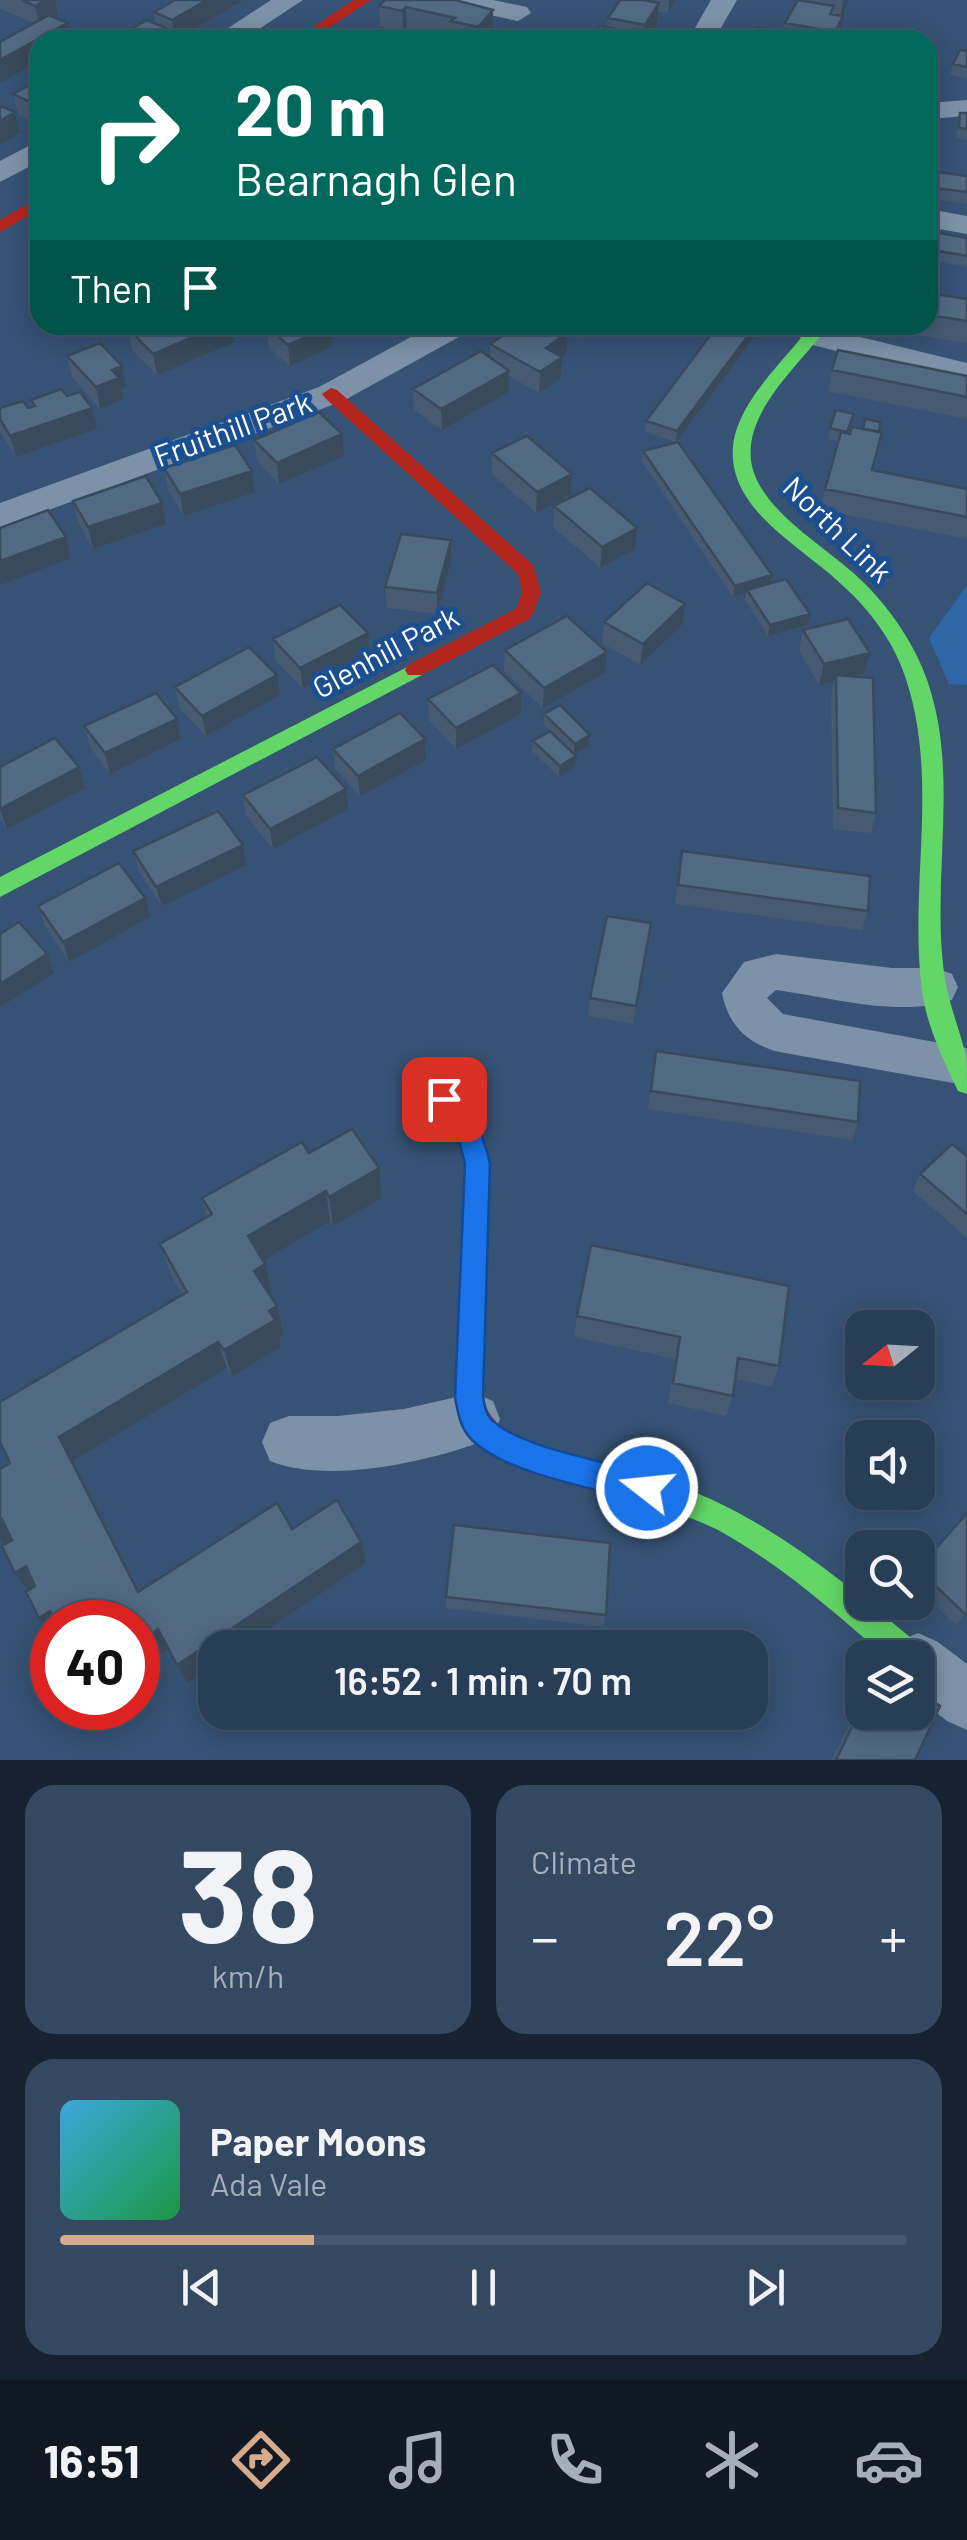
<!DOCTYPE html>
<meta charset="utf-8">
<style>
body{margin:0;font-family:Barlow,sans-serif;background:#344961;color:#f1f3f6;height:100vh;display:flex;flex-direction:column;font-size:38px;white-space:nowrap}
*{box-sizing:border-box;margin:0}
p{font-size:32px;color:#a5aeba}
.icon{flex:none;width:55px;height:55px;fill:none;stroke:currentColor;stroke-width:2;stroke-linecap:round;stroke-linejoin:round}
.map{position:relative;height:1760px;overflow:hidden}
.details{display:flex;flex-direction:column;gap:25px;padding:25px;background:#162230;flex:1}
.details>*{flex:none}
.guide{position:absolute;left:30px;top:30px;width:908px;height:305px;border-radius:30px;box-shadow:0 5px 25px #0003,0 0 0 2px #44576d;background:#00695c;color:#fff;overflow:hidden}
.needle{width:65px;rotate:252deg}
.fabs{position:absolute;left:845px;top:1310px;display:grid;gap:20px}
.fabs a{display:grid;place-items:center;width:90px;height:90px;border-radius:20px;background:#283e57;box-shadow:0 5px 25px #0003,0 0 0 2px #44576d;font-size:50px}
.speed{position:absolute;left:30px;top:1600px;display:flex;gap:20px;font-size:50px;font-weight:700;text-align:center}
.speed>*{display:grid;place-content:center;width:130px;height:130px;border-radius:50%;background:#283e57;box-shadow:0 5px 25px #0003,0 0 0 2px #44576d;line-height:1}
.speed .limit{border:15px solid #d22;background:#fff;color:#111}
.pin{position:absolute;display:grid;place-items:center;width:85px;height:85px;color:#fff;margin:-42px;border-radius:20px;box-shadow:0 5px 15px #0006}
.me{position:absolute;width:110px;margin:-55px;rotate:286deg;stroke-linejoin:round;filter:drop-shadow(0 0 8px #0008)}
.turn{display:flex;align-items:center;gap:35px;height:210px;padding:0 40px;font-size:45px}
.turn .icon{width:130px;height:130px;stroke-width:2.5}
.turn b{display:block;font-size:70px;line-height:85px}
.then{display:flex;align-items:center;height:95px;padding:0 40px;background:#0003;gap:20px;font-size:38px}
.big{font-size:75px;font-weight:600;line-height:1.1}
.details .widget{flex:1;display:flex;flex-direction:column;justify-content:center;gap:15px;min-width:0;padding:0 35px;border-radius:30px;background:#344961}
.details .dial{align-items:center;gap:0}
.dial b{font-size:130px;line-height:1}
.song{display:flex;align-items:center;gap:30px}
.cover{width:120px;height:120px;border-radius:15px;background:linear-gradient(135deg,hsl(200 70% 55%),hsl(140 70% 35%))}
.played{height:10px;border-radius:5px;background:linear-gradient(90deg,#d6ab8b 30%,#44576d 30%)}
.keys{display:flex;justify-content:space-around;direction:ltr}
.heat{display:flex;justify-content:space-between;align-items:center;font-size:55px;direction:ltr}
.details .tiles{flex:1;display:grid;gap:25px;grid-template-columns:1fr 1fr}
.widget:last-child{grid-column:span 2}
.trip{position:absolute;left:198px;top:1630px;width:570px;height:100px;border-radius:30px;background:#283e57;box-shadow:0 5px 25px #0003,0 0 0 2px #44576d;font-weight:600;line-height:100px;text-align:center}
.tab-bar{display:flex;height:160px;justify-content:space-around;align-items:center;background:#101923;color:#a5aeba}
.tab-bar .icon{width:70px;height:70px}
.tab-bar .selected{color:#d6ab8b}
.tab-bar b{font-size:45px;color:#f1f3f6}
.map>svg:first-child{display:block}
</style>
<div class="map">
<svg width="967" height="1760" viewBox="0 0 967 1760">
<rect width="100%" height="100%" fill="#365274"/>
<path fill="#2f66a5" d="M967 585V685L949 684 929 638Z"/>
<g fill="none" stroke-linecap="round" stroke-linejoin="round">
<path fill="#7d92a8" fill-rule="evenodd" d="M271 0H303L242 40H210Z
M443 0H493L527 7 531 13 518 21 447 6Z
M711 0H737L714 40H688Z
M967 100V116L928 119V103Z
M40 140V161L0 182V161Z
M928 209 967 216V234L928 227Z
M433 325H473L468 332 343 401 0 528V503L319 387Z
M815 326 967 363V383L804 343 799 336 804 329Z
M776 954 892 968H936L952 974 958 987 952 1000C899 1018 830 997 776 990L767 998 783 1014 967 1048V1078L953 1083 774 1051C745 1041 728 1024 722 993L744 962Z
M474 1393 493 1401 500 1419 493 1437C436 1461 328 1485 270 1461L262 1442 270 1423 289 1416H337L404 1409Z
M918 1633 938 1642 967 1664V1730L947 1721 918 1698V1658H891L898 1642Z"/>
<path fill="#63d668" fill-rule="evenodd" d="M811 325H829C802 363 745 409 751 460 757 510 829 548 862 581 884 602 902 627 916 654 963 748 934 853 942 953 945 996 956 1017 966 1056 967 1067 967 1082 967 1094L958 1091C943 1059 927 1027 922 991 908 883 942 773 902 668 889 635 866 606 840 583 804 549 738 515 733 460 728 408 784 363 811 325Z
M415 663 425 670 422 675 0 897V877Z
M655 1477C764 1513 838 1577 922 1647L926 1658 922 1669 918 1670V1658H887C834 1612 780 1564 718 1530 694 1518 669 1511 645 1501L641 1491 645 1481Z"/>
<path fill="#b3261e" fill-rule="evenodd" d="M354 0H371L310 40H293Z
M40 197V209L0 232V220Z
M331 388 337 390 533 565 541 592 531 618 422 675H408L405 670 408 665 517 608 522 592 518 574 325 398 322 394Z
M444 1088C470 1098 485 1140 490 1165L483 1397C496 1459 616 1461 665 1481L669 1491 665 1501 655 1505C610 1494 493 1473 467 1434 461 1423 458 1409 455 1397L464 1165 460 1143 432 1099 435 1091Z"/>
</g>
<path fill="#475a72" d="M0 0H55L58 16 55 17 67 23 70 40H40V61L0 83 34 23 0 9Z
M620 0H676L668 13 658 12 657 24 647 40H590L607 28 608 18Z
M798 0H849L842 16 838 40H751L784 31 785 23Z
M243 1 176 40 167 37V40H112L155 24 154 12Z
M379 6 493 10V30L484 40H451V38L407 28 403 32 380 26Z
M967 51V78L950 75 953 64Z
M40 79V122L36 124 18 115 13 94Z
M960 113H967V140L956 138Z
M939 172 967 176V204L933 199Z
M928 231 967 238V267L928 260Z
M928 293 967 299V343L876 329V325H928Z
M126 325H232L235 342 157 375 133 351Z
M518 325H598L581 339 568 333 567 353 562 357 561 378 539 393 509 376V392L442 430 414 410 413 389 490 357V344Z
M718 325 676 442 645 432 646 421Z
M266 326 333 347 290 366 269 347Z
M67 356 126 387 121 389 123 399 100 409 72 377Z
M832 370 967 376V419L828 391Z
M31 400 97 429 16 457 0 432V408H28L32 406Z
M854 414 848 434 873 470 967 489V539L820 510 838 441 828 439 830 428Z
M254 440 344 456 279 484 257 461Z
M643 451 771 583 807 625 768 636 745 600 746 593 733 597 642 462Z
M492 453 572 474 571 495 536 513 492 474Z
M164 468 255 492 184 516 168 490Z
M73 501 162 503 166 524 93 549 78 522Z
M554 506 635 549 600 568 553 527Z
M451 540V561L437 614 387 608 385 587Z
M604 622 682 625 640 665 602 643Z
M803 630 870 653 864 674 855 677 876 813 871 833 833 829 831 696 834 682 819 685 799 651Z
M273 639 369 654 303 689 275 660Z
M505 650 605 673 543 708 504 671Z
M175 687 280 695 206 736 179 708Z
M521 693V714L456 749 429 720 428 699Z
M544 714 590 735 589 746 574 754 576 756 575 766 559 777 532 751 533 741 554 735 544 724Z
M177 719 181 739 110 774 90 747 84 726Z
M425 739 426 760 360 796 335 769 333 749Z
M0 767H79L85 788 7 829 0 820Z
M243 795 348 809 273 849 246 816Z
M243 845 247 865 162 906 138 870 133 851Z
M682 851 868 911 862 930 675 904Z
M38 906 150 917 69 962 45 926Z
M651 923 633 1024 588 1016 590 998Z
M656 1051 858 1122 852 1140 648 1109Z
M309 1153 379 1168 382 1198 333 1226 330 1221 263 1261 272 1292 269 1294 283 1334 279 1336 281 1347 232 1376 227 1368 73 1461 140 1591 292 1529 366 1563 215 1648V1664L188 1683 168 1649 138 1669V1622H52V1635L39 1618 28 1590 0 1539V1469L10 1463 182 1295 170 1273 160 1244 207 1217 202 1198Z
M967 1156V1238L913 1191 920 1174Z
M591 1245 779 1366 772 1387 735 1379 733 1396 726 1416 668 1403 675 1359 574 1337 577 1316Z
M967 1513V1612L956 1625 918 1588V1570Z
M446 1597 606 1615 603 1627 446 1608Z
M862 1697V1712L915 1760H832Z"/>
<path fill="#394a5c" d="M46 0H55L58 16 40 26 35 6Z
M207 0 243 1 175 40 172 20Z
M669 0H676L668 13Z
M843 0H849L840 21Z
M659 3 657 24 647 40H644L645 25Z
M406 7 407 28 403 32 402 11Z
M493 10V30L484 40H478V27Z
M843 16 839 37 838 40H834L835 32Z
M67 23 70 40H40V61L0 83V60Z
M166 28 167 40H145Z
M40 98V122L36 124 32 103Z
M15 112 20 133 0 145V121Z
M221 325H232L235 342 157 375 153 354Z
M582 325H598L581 339Z
M756 325H763L676 442 677 431Z
M331 326 333 347 290 366 288 345Z
M568 332 567 353 560 358 562 357 561 378 539 393 540 372 546 348Z
M122 366 126 387 121 389 123 399 100 409 96 387 112 370Z
M509 371V392L442 430 441 409Z
M92 408 97 429 16 457 10 436Z
M342 434 344 456 279 484 277 463Z
M252 471 255 492 184 516 180 494Z
M572 474 571 495 536 513 537 492Z
M162 503 166 524 93 549 88 527Z
M637 528 635 549 600 568 602 547Z
M66 537 71 558 0 585V561Z
M451 540V561L437 614V593Z
M772 575 770 586 747 590 746 593 733 597 735 586Z
M685 604 682 625 640 665 643 644Z
M810 614 807 625 768 636 770 625Z
M368 633 369 654 303 689 300 668Z
M607 652 605 673 543 708 544 688Z
M870 653 864 674 836 681V675L834 682 819 685 824 664Z
M277 675 280 695 206 736 202 716Z
M521 693V714L456 749V728Z
M177 719 181 739 110 774 105 753Z
M590 735 589 746 574 754 575 744Z
M425 739 426 760 360 796 358 776Z
M576 756 575 766 559 777 560 766Z
M79 767 85 788 7 829 0 809Z
M346 789 348 809 273 849 270 829Z
M243 845 247 865 162 906 156 887Z
M145 898 150 917 69 962 63 942Z
M47 954 54 973 0 1007V984Z
M379 1168 382 1198 333 1226 329 1197Z
M326 1191 330 1221 256 1265 248 1236Z
M265 1264 272 1292 261 1299 254 1271Z
M277 1306 283 1334 279 1336 281 1347 232 1376 224 1350 269 1311Z
M218 1342 227 1368 73 1461 150 1612 138 1592 59 1437Z
M2 1519 18 1541 7 1548 0 1539V1520Z
M361 1542 366 1563 240 1648H215V1664L188 1683 177 1665Z
M26 1566 41 1587 31 1594 15 1573Z
M50 1611 58 1622H52V1635L39 1618Z
M158 1629 170 1648 138 1669V1643Z"/>
<path fill="#526984" stroke="#394a5c" stroke-width="2.5" d="M22 0H46L35 6Z
M175 0H207L172 20 154 12Z
M385 0H455L493 10 478 27 451 21 455 18 406 7 402 11 379 6Z
M620 0H642L659 3 645 25 608 18Z
M798 0 834 6 830 14 843 16 835 32 785 23Z
M49 15 67 23 0 60V42Z
M147 20 166 28 145 40H112Z
M599 26 636 32 632 40H590Z
M757 27 793 33 789 40H751Z
M960 50 967 51V67L953 64Z
M40 79V98L32 103 13 94Z
M0 106 15 112 0 121Z
M960 113H967V129L959 128Z
M939 172 967 176V192L935 188Z
M928 231 967 238V256L928 249Z
M928 293 967 299V321L928 315Z
M131 325H221L153 354 129 330 134 328Z
M269 325H330L331 326 288 345 266 326Z
M518 325H556L568 332 546 348 562 357 540 372 490 344Z
M718 325H756L677 431 646 421Z
M100 343 122 366 112 370 119 378 96 387 67 356Z
M838 350 967 376V397L832 370Z
M481 351 509 371 441 409 413 389Z
M61 389 67 396 80 392 92 408 10 436 0 419V408L23 401 28 408 35 406 31 400Z
M836 410 854 414 847 432 830 428Z
M319 412 342 434 277 463 254 440Z
M865 419 880 422 879 432 863 429Z
M852 427 882 432 872 470 967 489V517L825 489 841 432 850 434Z
M527 436 572 474 537 492 492 453Z
M678 442 772 575 735 586 643 451Z
M235 445 252 471 180 494 164 468Z
M146 476 162 503 88 527 73 501Z
M590 488 637 528 602 547 554 506Z
M48 510 66 537 0 561V528Z
M401 534 451 540 437 593 385 587Z
M786 579 810 614 770 625 747 590Z
M647 583 685 604 643 644 604 622Z
M340 605 368 633 300 668 273 639Z
M567 616 607 652 544 688 505 650Z
M848 619 870 653 824 664 803 630Z
M249 647 277 675 202 716 175 687Z
M493 665 521 693 456 728 428 699Z
M836 675 873 678 876 813 838 808Z
M156 693 177 719 105 753 84 726Z
M560 705 590 735 575 744 544 714Z
M400 713 425 739 358 776 333 749Z
M550 731 576 756 560 766 533 741Z
M55 738 79 767 0 809V767Z
M317 757 346 789 270 829 243 795Z
M218 811 243 845 156 887 133 851Z
M682 851 870 876 868 911 678 885Z
M119 863 145 898 63 942 38 906Z
M607 916 651 923 636 1006 590 998Z
M19 922 47 954 0 984V934Z
M656 1051 860 1081 858 1122 651 1091Z
M352 1129 379 1168 329 1197 326 1191 248 1236 265 1264 254 1271 277 1306 269 1311 275 1320 224 1350 218 1342 59 1437 138 1592 277 1503 292 1529 337 1500 361 1542 177 1665 158 1629 138 1643V1622H55L50 1611 39 1618 26 1592 35 1586 26 1566 15 1573 2 1546 12 1540 2 1519 0 1520V1469L10 1463 0 1442V1402L187 1292 160 1244 212 1214 202 1198 302 1142 309 1153Z
M952 1144 967 1156V1214L920 1174Z
M591 1245 789 1286 779 1366 738 1358 733 1396 673 1383 680 1337 577 1316Z
M967 1513V1612L965 1614 918 1569Z
M454 1525 610 1543 606 1615 446 1597Z
M918 1691 940 1706 915 1760H836L862 1706V1712H918Z"/>
<path fill="#1a73e8" stroke="#114b97" stroke-width="2.5" d="M444 1088C470 1097 485 1140 490 1164L483 1397C485 1406 485 1412 491 1419 521 1450 614 1461 657 1478L661 1488 657 1499 647 1503C599 1489 506 1474 472 1440 460 1428 458 1413 455 1397L465 1164 460 1144 431 1099 435 1091Z"/>
<g text-anchor="middle" stroke-width="10" stroke-linejoin="round" paint-order="stroke">
<g font-size="30" fill="#fff" stroke="#1b4f8f">
<text transform="translate(233 430) rotate(-20)" y="10">Fruithill Park</text>
<text transform="translate(837 530) rotate(44)" y="10">North Link</text>
<text transform="translate(386 653) rotate(-28)" y="10">Glenhill Park</text>
</g>
</g>
</svg>
<div class="fabs">
<a><svg class="needle" viewBox="-14 -14 28 28"><path d="M0-13l5 13h-10z" fill="#e53935"/><path d="M0 13l5-13h-10z" fill="#a5aeba"/></svg></a>
<a><svg class="icon" aria-label="sound" viewBox="0 0 24 24"><path d="M4 9h4l5-4v14l-5-4H4zM17 9q2 3 0 6"/></svg></a>
<a><svg class="icon" aria-label="search" viewBox="0 0 24 24"><circle cx="10" cy="10" r="6"/><path d="M15 15l6 6"/></svg></a>
<a><svg class="icon" aria-label="layers" viewBox="0 0 24 24"><path d="M12 4l9 5-9 5-9-5zM3 14l9 5 9-5"/></svg></a>
</div>
<div class="speed"><div class="limit">40</div></div>
<div class="pin" style="left:444px;top:1099px;background:#d93025"><svg class="icon" aria-label="arrive" viewBox="0 0 24 24"><path d="M6 21V4h12l-3 4 3 4H6"/></svg></div>
<svg class="me" style="left:647px;top:1488px" viewBox="-20 -20 40 40"><circle r="17" fill="#1a73e8" stroke="#fff" stroke-width="3"/><path d="M0-11L8 9 0 5-8 9z" fill="#fff"/></svg>
<div class="trip">16:52 · 1 min · 70 m</div>
<div class="guide">
<div class="turn"><svg class="icon" aria-label="right" viewBox="0 0 24 24"><path d="M7 20v-9h11M14 6l5 5-5 5"/></svg><div><b>20 m</b>Bearnagh Glen</div></div>
<div class="then">Then<svg class="icon" aria-label="arrive" viewBox="0 0 24 24"><path d="M6 21V4h12l-3 4 3 4H6"/></svg></div>
</div>
</div>
<section class="details">
<div class="tiles">
<div class="widget dial"><b>38</b><p>km/h</p></div>
<div class="widget"><p>Climate</p>
<div class="heat"><a>−</a><b class="big">22°</b><a>+</a></div>
</div>
<div class="widget">
<div class="song"><i class="cover"></i><div><b>Paper Moons</b><p>Ada Vale</p></div></div>
<div class="played"></div>
<div class="keys"><svg class="icon" aria-label="previous" viewBox="0 0 24 24"><path d="M18 5L8 12l10 7zM5 5v14"/></svg><svg class="icon" aria-label="pause" viewBox="0 0 24 24"><path d="M8 5v14M16 5v14"/></svg><svg class="icon" aria-label="next" viewBox="0 0 24 24"><path d="M6 5l10 7-10 7zM19 5v14"/></svg></div>
</div>
</div>
</section>
<nav class="tab-bar">
<b>16:51</b>
<svg class="icon selected" aria-label="directions" viewBox="0 0 24 24"><path d="M12 3l9 9-9 9-9-9zM9 14v-3h6M13 9l2 2-2 2"/></svg>
<svg class="icon" aria-label="music" viewBox="0 0 24 24"><path d="M9 18V5l10-2v13"/><circle cx="6" cy="18" r="3"/><circle cx="16" cy="16" r="3"/></svg>
<svg class="icon" aria-label="phone" viewBox="0 0 24 24"><path d="M5 4h4l2 5-3 2q2 4 5 5l2-3 5 2v4C11 20 4 13 5 4z"/></svg>
<svg class="icon" aria-label="climate" viewBox="0 0 24 24"><path d="M12 3v18M4 7l16 10M4 17L20 7"/></svg>
<svg class="icon" aria-label="car" viewBox="0 0 24 24"><path d="M5 17H2v-5l4-1 3-4h7l3 4 3 1v5h-3M9 17h6M6 11h13"/><circle cx="7" cy="17" r="2"/><circle cx="17" cy="17" r="2"/></svg>
</nav>
